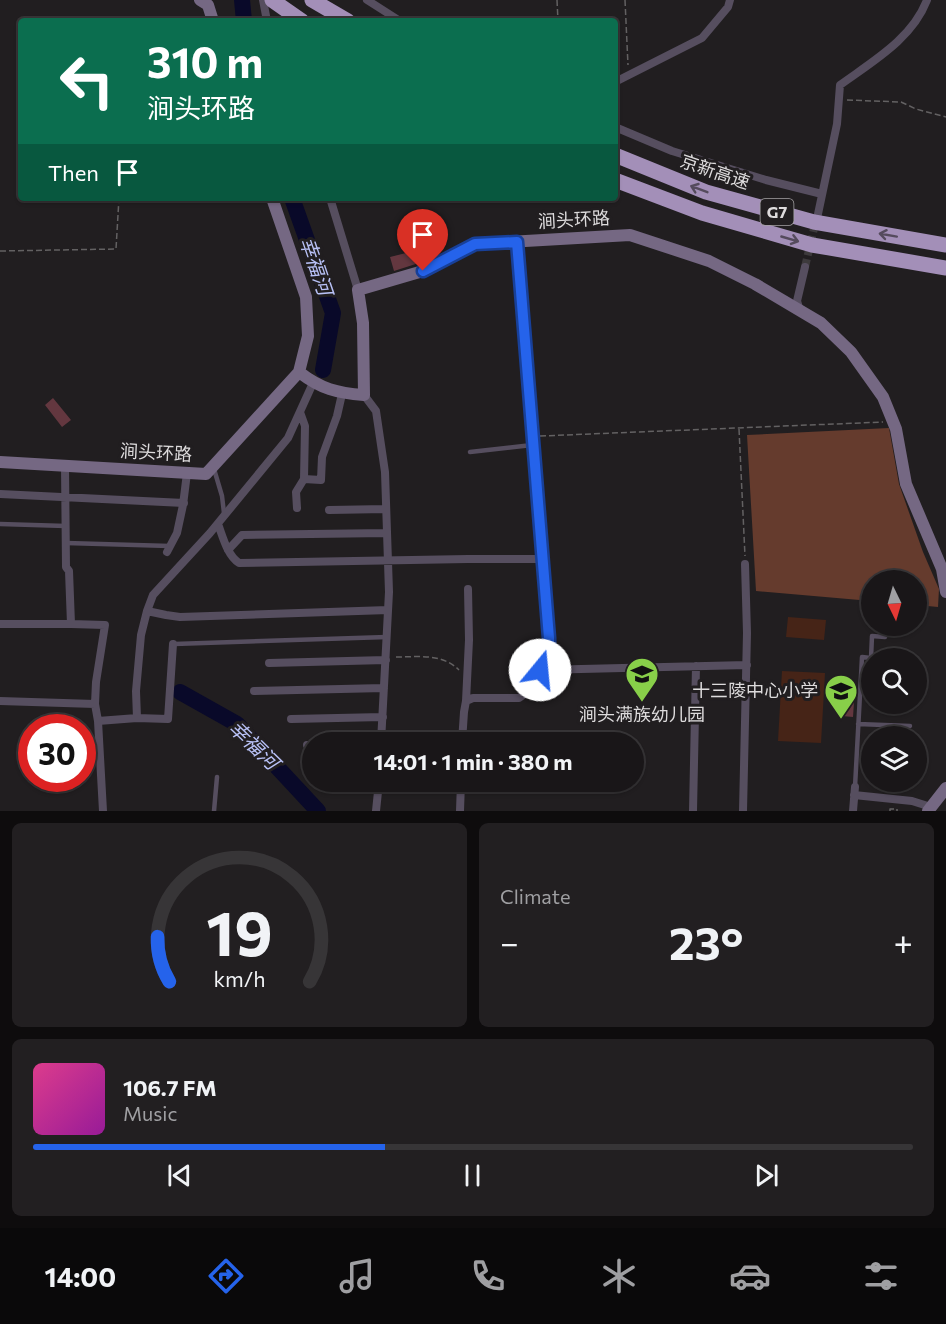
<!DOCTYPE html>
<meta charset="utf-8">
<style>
body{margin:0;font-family:Commissioner,"Noto Sans SC",sans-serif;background:#221f21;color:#f1f3f6;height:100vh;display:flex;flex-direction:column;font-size:22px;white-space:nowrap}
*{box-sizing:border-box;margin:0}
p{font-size:20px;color:#9f9fa2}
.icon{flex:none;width:33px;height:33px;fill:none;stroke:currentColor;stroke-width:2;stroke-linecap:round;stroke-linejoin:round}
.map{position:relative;height:811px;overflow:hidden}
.sheet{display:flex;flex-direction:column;gap:12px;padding:12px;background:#0e0c0d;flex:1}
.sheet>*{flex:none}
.guide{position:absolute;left:18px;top:18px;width:600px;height:183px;border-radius:6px;box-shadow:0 2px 4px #0004,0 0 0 2px #373537;background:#0b6e4f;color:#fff;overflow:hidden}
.needle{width:39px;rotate:175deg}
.controls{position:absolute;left:861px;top:570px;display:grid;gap:12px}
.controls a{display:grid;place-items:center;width:66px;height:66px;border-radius:50%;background:#191618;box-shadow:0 2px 4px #0004,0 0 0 2px #373537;font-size:30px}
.speed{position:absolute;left:18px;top:714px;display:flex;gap:12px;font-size:30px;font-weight:700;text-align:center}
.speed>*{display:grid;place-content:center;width:78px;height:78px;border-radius:50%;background:#191618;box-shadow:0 2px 4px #0004,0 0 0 2px #373537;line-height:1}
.speed .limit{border:9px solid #d22;background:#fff;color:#111}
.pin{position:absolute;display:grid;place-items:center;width:51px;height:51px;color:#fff;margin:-62px -26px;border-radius:50% 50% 50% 0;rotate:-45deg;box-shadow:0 0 6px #0007}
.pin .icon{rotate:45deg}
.me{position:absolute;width:66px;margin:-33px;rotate:17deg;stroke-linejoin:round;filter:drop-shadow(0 0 4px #0008)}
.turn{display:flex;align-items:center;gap:21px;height:126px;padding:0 30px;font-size:27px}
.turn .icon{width:78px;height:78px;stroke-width:2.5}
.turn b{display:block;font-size:42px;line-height:51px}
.then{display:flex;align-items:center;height:57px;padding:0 30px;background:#0003;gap:12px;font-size:22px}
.big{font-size:45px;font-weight:700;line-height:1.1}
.sheet .card{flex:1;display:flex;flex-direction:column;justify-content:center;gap:9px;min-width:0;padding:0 21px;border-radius:9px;background:#221f21}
.sheet .dial{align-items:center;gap:0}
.dial svg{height:156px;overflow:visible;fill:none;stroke:#373537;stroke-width:7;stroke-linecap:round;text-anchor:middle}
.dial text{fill:#f1f3f6;stroke:none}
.song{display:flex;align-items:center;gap:18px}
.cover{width:72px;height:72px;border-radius:9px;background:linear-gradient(135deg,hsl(330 70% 55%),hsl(300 70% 35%))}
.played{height:6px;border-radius:3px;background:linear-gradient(90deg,#2563eb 40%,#373537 40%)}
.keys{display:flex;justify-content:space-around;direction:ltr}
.heat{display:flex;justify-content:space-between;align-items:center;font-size:33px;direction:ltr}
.sheet .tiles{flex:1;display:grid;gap:12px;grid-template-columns:1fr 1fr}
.card:last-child{grid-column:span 2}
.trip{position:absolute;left:302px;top:732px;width:342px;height:60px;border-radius:30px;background:#191618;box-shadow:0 2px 4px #0004,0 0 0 2px #373537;font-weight:700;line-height:60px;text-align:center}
.tab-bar{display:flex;height:96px;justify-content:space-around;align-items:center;background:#0a090a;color:#9f9fa2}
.tab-bar .icon{width:42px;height:42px}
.tab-bar .on{color:#2563eb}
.tab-bar b{font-size:27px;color:#f1f3f6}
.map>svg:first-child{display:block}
</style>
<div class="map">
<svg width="946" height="811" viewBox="0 0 946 811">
<rect width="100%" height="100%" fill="#211e20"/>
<path fill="#462417" d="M788 617 826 620 824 640 786 637Z
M782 671 825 673 821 743 778 741Z"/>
<path fill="#653b2d" d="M889 428 899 484 923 552 939 589 938 607 917 605 916 580H872L871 601 756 591 747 435Z"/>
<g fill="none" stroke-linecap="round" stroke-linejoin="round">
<path stroke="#090929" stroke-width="16" d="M242 0 244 21
M292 198 333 313 323 370
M180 692 237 724 318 811"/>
</g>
<path fill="#63373f" d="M418 250 422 262 394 271 390 257Z
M53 398 71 420 62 427 45 405Z
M842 701 854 702 853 717 842 716Z"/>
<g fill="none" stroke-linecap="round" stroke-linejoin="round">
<path stroke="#3d3a3c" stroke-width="8" stroke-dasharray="8 4" stroke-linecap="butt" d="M805 267 816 220"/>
<path stroke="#636162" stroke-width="1.5" stroke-dasharray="6 3" stroke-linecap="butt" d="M557 0 558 21
M625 0 628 65
M847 100 901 102 916 109 946 117
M0 251 116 249 119 198
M739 429 745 556
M540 436 883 422
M396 657C418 657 442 653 459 670
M890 811V809H897V811"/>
<path stroke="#564e5f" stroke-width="4.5" d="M470 452 532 445
M214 469 222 496 224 513
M0 524 66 526
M66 543 170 546
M174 644 387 637
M858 724 910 726
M855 787 862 657 871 658 872 636 885 637
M214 811 217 777"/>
<path stroke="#564e5f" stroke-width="8" d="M263 0 267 21
M367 0 400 21
M615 82 702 38 728 7 730 0
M615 127 672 151 766 180 822 194
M330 198 358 290
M818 214 837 124 840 85C873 61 912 39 927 0
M800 311 797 301 805 267
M364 395 376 411 385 472 389 592 381 742
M300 412 305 426 304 479 321 480 322 457 337 416 342 394
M65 466 66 567 69 571 71 624 105 625 96 682 95 704 98 721 103 811
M0 494 184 503
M297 508 296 492 304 479
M329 510 386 509
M218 524C223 537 227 555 239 563L468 559H542
M228 550 242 535 387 533
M167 552 177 533 183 505 187 473
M147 611 166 615 180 617 388 610
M0 624H71
M269 663 386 660
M540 670 747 665
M254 691 384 688
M0 701 95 704
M466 701 469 640 468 589
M137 718 136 691 141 635 147 611 153 595 210 533 288 438 313 383
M291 719 383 717
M98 721 137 718 168 719 173 644
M462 742 464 712 466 701 473 698H519L529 691 549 653 517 242
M307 745H312
M854 795 912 801 931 807
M376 811 379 782
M460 811 461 782
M693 811 696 666
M743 811 747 633 745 564
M853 811 855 787"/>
<path stroke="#756883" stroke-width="12" d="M200 0 208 5 213 21
M299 372C321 389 337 393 364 395L363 323 358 290 423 271 475 244 630 235 709 261 755 284 821 323 851 352 883 397 896 429 906 484 942 569 946 592
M0 462 206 474 299 372 308 336 306 297 272 198
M928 811 946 788"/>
<path stroke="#a38fb8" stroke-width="15" d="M272 0 302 21
M312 0 348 21
M615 155 706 192 814 222 946 245
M615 180 702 213 812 245 946 268"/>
</g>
<defs><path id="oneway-shaft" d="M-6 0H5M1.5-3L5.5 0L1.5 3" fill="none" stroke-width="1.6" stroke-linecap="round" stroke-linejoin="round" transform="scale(1.5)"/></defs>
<g stroke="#554b5d">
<use href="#oneway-shaft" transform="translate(699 189) rotate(-159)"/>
<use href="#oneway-shaft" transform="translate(888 235) rotate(-170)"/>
<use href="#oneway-shaft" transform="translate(790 239) rotate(16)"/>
</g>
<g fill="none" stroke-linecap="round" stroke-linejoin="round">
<g stroke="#184099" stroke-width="15">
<path id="route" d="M423 271 475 244 517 242 549 638V653L540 670"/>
</g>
<use href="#route" stroke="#2563eb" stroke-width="10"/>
</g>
<defs>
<g id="school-pin" transform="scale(1.725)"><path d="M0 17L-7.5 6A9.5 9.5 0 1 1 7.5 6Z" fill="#88cf49" stroke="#211e20"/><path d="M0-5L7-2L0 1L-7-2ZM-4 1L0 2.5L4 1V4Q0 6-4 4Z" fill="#111"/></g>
</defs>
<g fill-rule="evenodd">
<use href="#school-pin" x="642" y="674"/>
<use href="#school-pin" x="841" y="691"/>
</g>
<g text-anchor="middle" stroke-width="6" stroke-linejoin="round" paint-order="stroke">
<rect fill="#211e20" stroke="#a5a2a4" stroke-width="1.5" x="760.5" y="199" width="33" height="26" rx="4.5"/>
<g font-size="16" font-weight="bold" fill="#dddbdc">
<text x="777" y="218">G7</text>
</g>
<g font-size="18" fill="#dddbdc" stroke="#211e20">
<text transform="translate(715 172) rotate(19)" y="6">京新高速</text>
<text transform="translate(574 220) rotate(-3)" y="6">涧头环路</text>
<text transform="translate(156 453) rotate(3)" y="6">涧头环路</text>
</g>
<g font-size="18" fill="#dddbdc" stroke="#211e20" text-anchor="end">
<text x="818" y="697">十三陵中心小学</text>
<text x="642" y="721" text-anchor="middle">涧头满族幼儿园</text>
</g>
<g font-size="20" font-style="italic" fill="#b8c1f6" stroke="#211e20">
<text transform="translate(316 266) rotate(71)" y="7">幸福河</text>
<text transform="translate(254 745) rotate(44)" y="7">幸福河</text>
</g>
</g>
</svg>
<div class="controls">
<a><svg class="needle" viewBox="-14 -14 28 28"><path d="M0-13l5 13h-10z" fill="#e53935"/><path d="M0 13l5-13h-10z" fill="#9f9fa2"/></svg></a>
<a><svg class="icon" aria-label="search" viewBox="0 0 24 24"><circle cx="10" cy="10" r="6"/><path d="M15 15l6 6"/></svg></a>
<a><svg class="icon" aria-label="layers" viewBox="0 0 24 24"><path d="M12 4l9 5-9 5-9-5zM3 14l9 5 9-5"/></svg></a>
</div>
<div class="speed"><div class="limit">30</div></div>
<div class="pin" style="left:423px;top:271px;background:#d93025"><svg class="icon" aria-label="arrive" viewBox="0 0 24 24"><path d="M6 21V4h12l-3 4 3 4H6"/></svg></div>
<svg class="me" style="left:540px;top:670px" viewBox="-20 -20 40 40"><circle r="19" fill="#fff"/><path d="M0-13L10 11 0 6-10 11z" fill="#2563eb"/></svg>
<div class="trip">14:01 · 1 min · 380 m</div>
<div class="guide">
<div class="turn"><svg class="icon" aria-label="left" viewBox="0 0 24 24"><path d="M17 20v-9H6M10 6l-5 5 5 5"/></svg><div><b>310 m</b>涧头环路</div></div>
<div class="then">Then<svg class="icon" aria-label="arrive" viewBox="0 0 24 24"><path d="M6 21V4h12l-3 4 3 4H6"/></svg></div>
</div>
</div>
<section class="sheet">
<div class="tiles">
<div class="card dial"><svg viewBox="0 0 100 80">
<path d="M14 69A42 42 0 1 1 86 69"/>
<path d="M14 69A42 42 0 0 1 8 46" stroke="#2563eb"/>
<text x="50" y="56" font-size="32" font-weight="700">19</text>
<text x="50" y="72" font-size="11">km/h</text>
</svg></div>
<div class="card"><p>Climate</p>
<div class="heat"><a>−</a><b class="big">23°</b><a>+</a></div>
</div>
<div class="card">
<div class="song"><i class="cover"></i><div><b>106.7 FM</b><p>Music</p></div></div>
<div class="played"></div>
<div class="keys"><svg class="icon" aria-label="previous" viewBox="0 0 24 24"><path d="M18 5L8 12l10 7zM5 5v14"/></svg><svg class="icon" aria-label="pause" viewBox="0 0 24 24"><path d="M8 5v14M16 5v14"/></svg><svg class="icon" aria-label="next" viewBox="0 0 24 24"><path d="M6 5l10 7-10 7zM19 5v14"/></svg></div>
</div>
</div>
</section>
<nav class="tab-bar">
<b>14:00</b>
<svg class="icon on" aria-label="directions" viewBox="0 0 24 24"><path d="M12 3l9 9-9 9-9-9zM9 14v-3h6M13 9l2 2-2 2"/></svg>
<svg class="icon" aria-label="music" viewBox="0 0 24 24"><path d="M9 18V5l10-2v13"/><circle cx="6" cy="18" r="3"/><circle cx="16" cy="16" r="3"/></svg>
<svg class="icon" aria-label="phone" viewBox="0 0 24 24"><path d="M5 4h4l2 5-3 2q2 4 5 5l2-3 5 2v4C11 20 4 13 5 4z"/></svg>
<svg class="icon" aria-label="climate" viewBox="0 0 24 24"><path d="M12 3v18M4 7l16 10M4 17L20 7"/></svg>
<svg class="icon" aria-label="car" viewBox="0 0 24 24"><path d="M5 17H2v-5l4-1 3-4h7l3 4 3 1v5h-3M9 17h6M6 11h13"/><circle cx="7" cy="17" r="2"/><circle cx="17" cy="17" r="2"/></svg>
<svg class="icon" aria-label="filters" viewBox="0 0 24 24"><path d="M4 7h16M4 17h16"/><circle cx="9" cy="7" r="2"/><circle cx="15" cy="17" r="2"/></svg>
</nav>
